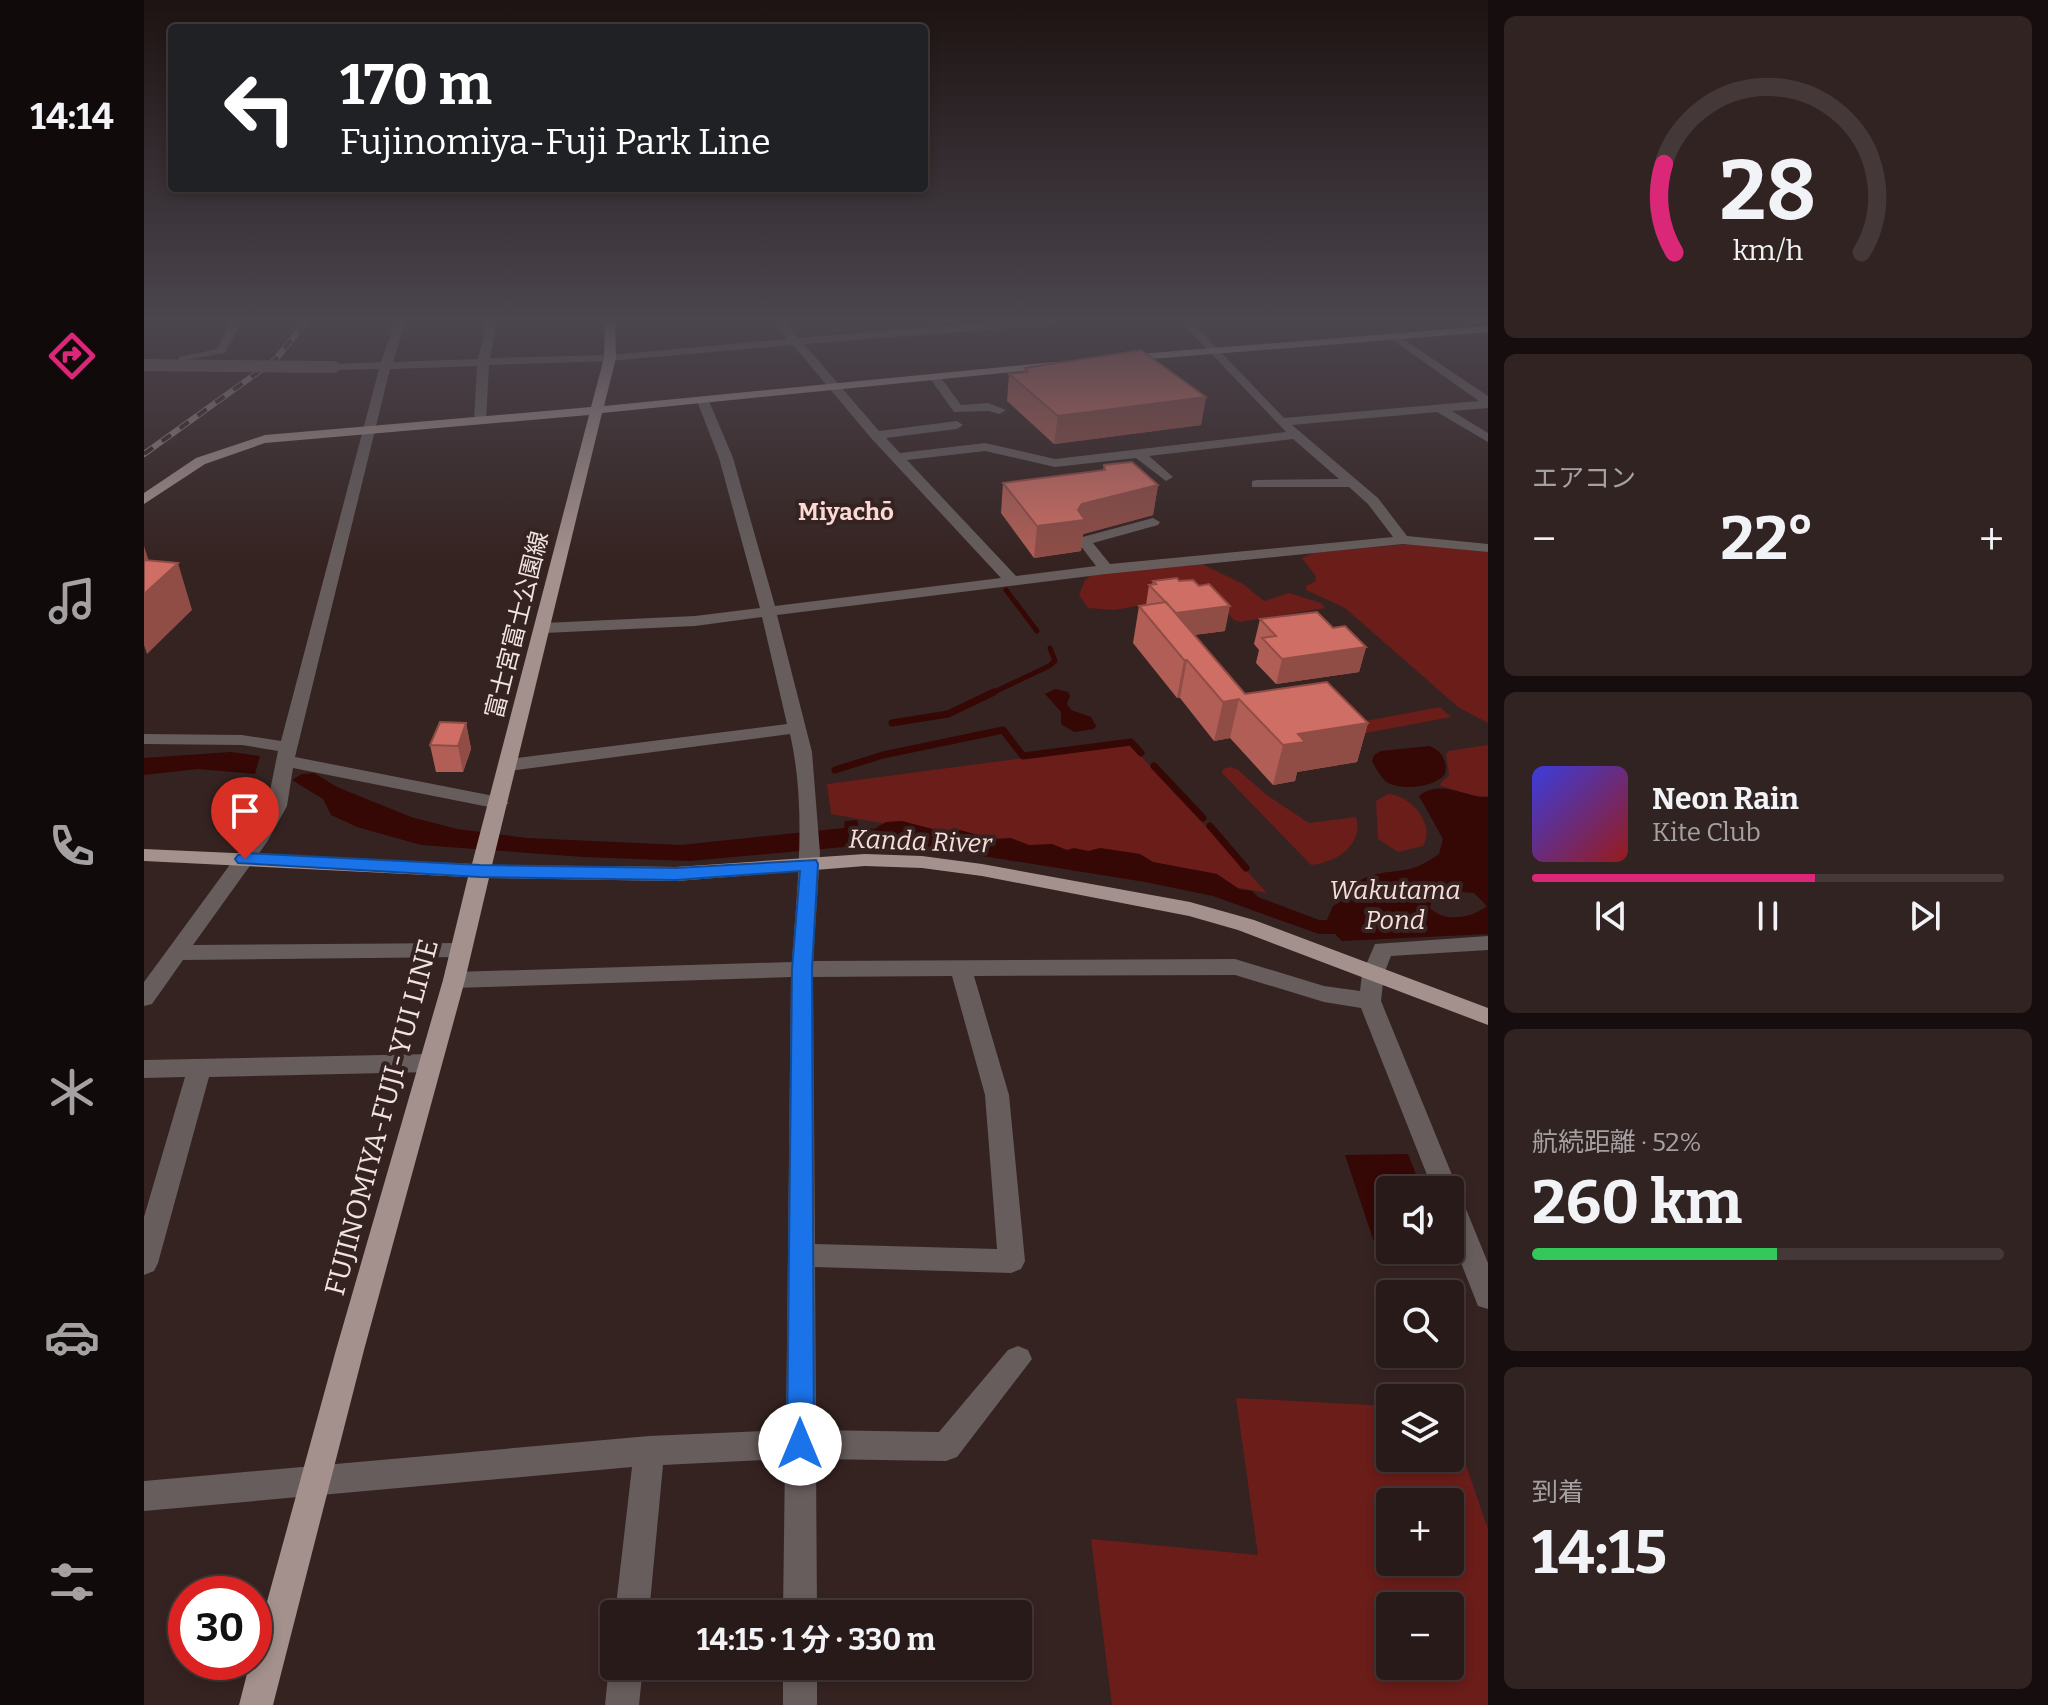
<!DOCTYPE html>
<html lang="ja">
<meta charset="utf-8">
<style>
body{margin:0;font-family:Bitter,"Noto Sans JP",serif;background:#302322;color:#f1f3f6;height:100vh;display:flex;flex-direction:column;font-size:30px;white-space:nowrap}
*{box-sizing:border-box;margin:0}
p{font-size:26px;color:#a5a1a2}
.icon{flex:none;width:44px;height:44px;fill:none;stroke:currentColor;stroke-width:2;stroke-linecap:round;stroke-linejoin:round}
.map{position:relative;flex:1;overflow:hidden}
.side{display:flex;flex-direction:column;gap:16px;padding:16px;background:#160e0e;width:560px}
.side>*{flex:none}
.banner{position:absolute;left:24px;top:24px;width:760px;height:168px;border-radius:8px;box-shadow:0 4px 12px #0003,0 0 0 2px #443838;background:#202124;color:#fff;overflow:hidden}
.tools{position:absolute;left:1232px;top:1176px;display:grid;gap:16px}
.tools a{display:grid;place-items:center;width:88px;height:88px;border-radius:8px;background:#281a19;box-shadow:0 4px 12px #0003,0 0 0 2px #443838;font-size:40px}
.speed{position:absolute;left:24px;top:1576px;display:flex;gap:16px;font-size:40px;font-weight:700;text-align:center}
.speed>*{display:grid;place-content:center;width:104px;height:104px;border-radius:50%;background:#281a19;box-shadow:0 4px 12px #0003,0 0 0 2px #443838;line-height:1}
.speed .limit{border:12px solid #d22;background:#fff;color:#111}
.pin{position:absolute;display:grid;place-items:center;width:68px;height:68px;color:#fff;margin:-82px -34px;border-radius:50% 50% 50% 0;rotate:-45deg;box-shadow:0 0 8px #0007}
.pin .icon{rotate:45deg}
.me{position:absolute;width:88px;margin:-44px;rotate:0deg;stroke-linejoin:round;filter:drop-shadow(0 0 6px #0008)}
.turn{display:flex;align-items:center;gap:28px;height:168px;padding:0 40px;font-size:36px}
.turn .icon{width:104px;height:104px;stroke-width:2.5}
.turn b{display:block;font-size:56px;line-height:68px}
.big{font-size:60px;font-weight:700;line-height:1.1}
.side .card{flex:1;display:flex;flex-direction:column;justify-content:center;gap:12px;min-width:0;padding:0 28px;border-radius:12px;background:#302322}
.side .dial{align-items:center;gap:0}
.dial svg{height:208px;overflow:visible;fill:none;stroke:#443838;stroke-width:7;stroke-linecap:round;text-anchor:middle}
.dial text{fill:#f1f3f6;stroke:none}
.song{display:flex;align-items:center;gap:24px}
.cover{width:96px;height:96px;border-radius:12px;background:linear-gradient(135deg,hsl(240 70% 55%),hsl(0 70% 35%))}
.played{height:8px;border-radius:4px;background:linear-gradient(90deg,#db2777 60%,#443838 60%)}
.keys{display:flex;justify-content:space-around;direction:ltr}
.heat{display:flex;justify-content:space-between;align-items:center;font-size:44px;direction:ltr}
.charge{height:12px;border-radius:6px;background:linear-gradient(90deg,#34c759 52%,#443838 0)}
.trip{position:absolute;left:456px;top:1600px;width:432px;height:80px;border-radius:8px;background:#281a19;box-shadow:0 4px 12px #0003,0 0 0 2px #443838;font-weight:700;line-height:80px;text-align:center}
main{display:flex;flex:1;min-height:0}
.tab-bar{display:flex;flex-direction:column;width:144px;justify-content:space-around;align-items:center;background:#100a0a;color:#a5a1a2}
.tab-bar .icon{width:56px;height:56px}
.tab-bar .active{color:#db2777}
.tab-bar b{font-size:36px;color:#f1f3f6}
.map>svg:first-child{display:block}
</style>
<main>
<nav class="tab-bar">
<b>14:14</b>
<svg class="icon active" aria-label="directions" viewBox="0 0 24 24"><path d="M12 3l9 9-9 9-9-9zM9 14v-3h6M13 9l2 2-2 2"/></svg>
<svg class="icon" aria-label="music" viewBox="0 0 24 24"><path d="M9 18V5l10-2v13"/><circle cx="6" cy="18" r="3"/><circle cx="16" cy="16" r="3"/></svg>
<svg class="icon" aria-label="phone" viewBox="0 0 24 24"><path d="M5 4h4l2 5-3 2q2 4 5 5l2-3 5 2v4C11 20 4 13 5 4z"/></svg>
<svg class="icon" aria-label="climate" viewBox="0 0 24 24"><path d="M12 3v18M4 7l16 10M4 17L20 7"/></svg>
<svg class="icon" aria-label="car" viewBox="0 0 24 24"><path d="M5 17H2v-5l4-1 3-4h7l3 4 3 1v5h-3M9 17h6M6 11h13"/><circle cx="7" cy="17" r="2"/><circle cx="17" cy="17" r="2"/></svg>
<svg class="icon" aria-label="filters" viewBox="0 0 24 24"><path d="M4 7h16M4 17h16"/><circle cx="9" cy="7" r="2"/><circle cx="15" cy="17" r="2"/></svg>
</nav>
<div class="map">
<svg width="1344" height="1705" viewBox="0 0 1344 1705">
<rect width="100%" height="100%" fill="#352321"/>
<path fill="#6a1d19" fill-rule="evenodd" d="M1266 544 1344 552V723L1314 707 1201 608 1162 590V586L1172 581 1171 575 1158 558 1169 553Z
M1058 564 1099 584 1120 601 1145 593 1177 603 1181 608 1096 622 1090 620 1071 600 1013 602 971 610 944 608 935 595 941 580 949 574Z
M1296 707 1307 717 1206 736 1195 726Z
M986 744 1123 893 687 814 683 784Z
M1344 745V796L1334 797 1297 786 1296 784 1305 775 1302 754 1304 751Z
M1086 767 1093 769 1124 796 1165 823 1212 817C1220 845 1192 863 1167 865L1078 773 1079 769Z
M1244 794C1267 795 1292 825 1279 846L1254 852 1234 839 1232 801Z
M1092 1398 1246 1406V1458H1306V1419L1344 1529V1705H968L947 1539 1114 1555ZM1246 1502H1306V1562H1246ZM1306 1606V1666H1246V1606Z"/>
<path fill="#350705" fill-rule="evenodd" d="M911 689 924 692 926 696 923 704 927 710 947 717 952 726 950 729 930 732 917 724V712L901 694Z
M1285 746C1298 750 1304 762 1301 774 1292 787 1259 791 1244 783 1237 778 1232 769 1228 761L1230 755 1237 751Z
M87 752 116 756 111 774 54 769 0 775V758Z
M170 773 193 787 267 817 313 829 383 838 537 845 700 828 701 821 713 820 715 827 730 829 742 822 758 821 796 831 816 830 848 839 867 838 885 845 908 844 923 850 930 848 944 851 956 848 996 854 1009 862 1073 874 1095 889 1108 891 1114 897 1175 920H1183L1189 906 1213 892 1211 884C1227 871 1247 873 1266 869 1277 866 1286 860 1295 854L1299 839 1275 796C1297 778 1321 798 1344 797V934L1198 941 1191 934H1175L1069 896 1001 882 770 845H721L546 861 440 857 277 845 213 827 187 815 179 799 148 780 158 774ZM1309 891 1330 893 1343 906C1328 918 1300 923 1286 908L1288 899Z
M1264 1154 1278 1190H1246V1250H1301L1302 1254 1233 1251 1201 1155Z"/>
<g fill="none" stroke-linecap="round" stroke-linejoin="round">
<path stroke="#350705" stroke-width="5" d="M862 590 893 631
M846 694 905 666 911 661 906 648"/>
<path stroke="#350705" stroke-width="7" d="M748 723 804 714 850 692
M1010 766 1059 818
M691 770 739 755 859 730 879 756 987 742 997 753
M1066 826 1102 868"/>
<path fill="#665d5c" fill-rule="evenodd" d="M87 322H98L81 353 35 361V357L73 349Z
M251 322H261L249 362 334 359 343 322H353L346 358 466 355 643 339 630 322H641L654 338 853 322H912L907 325 660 344 735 431 813 421 819 425 813 429 742 438 756 453 841 443 911 459 1142 432 1037 322H1048L1140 418 1335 401 1246 338 1244 336 1250 333 1344 396V408L1308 411 1344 433V442L1293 412 1148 425 1234 498 1263 536 1344 544V552L1259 544 962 574 633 615 668 752 676 853 669 961 1091 959 1180 986 1216 991 1218 974 1231 944 1344 936V950L1247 956 1240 974 1237 1001 1344 1263V1309L1334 1306 1306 1235V1190H1289L1217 1008 1180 1002 1091 975 830 976 865 1095 881 1261 877 1269 867 1273 671 1267 672 1430 795 1432 864 1350 874 1346 884 1350 888 1359 813 1457 802 1461 672 1459 673 1614H639L641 1459 519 1465 505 1614H471L488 1467 0 1511V1481L505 1436 642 1430 647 977 310 988 302 985 299 980 302 975 310 972 648 962C653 887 663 808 646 734L365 771 356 765 365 759 643 724 618 617 551 626 400 633 392 628 400 623 551 616 616 608 575 458 553 401 555 398 565 401 589 458 631 606 857 578 727 438 649 345 466 361 345 365 342 420 336 424 330 420 333 366 246 369 151 757 355 797 365 803 355 809 149 768 143 806 123 842 49 945 317 943 325 945 328 950 325 955 317 957 39 960 8 1004 0 1006V982L104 840 123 806 134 751 98 745 0 744V734L98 735 137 741 235 369 190 370 184 367 190 364 237 362ZM1149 439 1195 479 1113 480 1108 481V487H1205L1224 504 1249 537 966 564 949 543 1014 525 1016 522 1009 518 935 538 933 541 952 566 872 576 763 460 841 451 911 467 992 458 1022 481 1029 477 1005 456ZM808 976 841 1095 853 1249 671 1244 669 977Z
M787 375H795L817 405 844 403 862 410 856 414 844 411 810 412 785 377Z
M286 1054 294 1057 298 1063 294 1069 286 1072 65 1077 14 1263 10 1271 0 1275V1217L41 1077 0 1078V1060Z
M470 1654V1666H499L495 1705H461L465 1666Z
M639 1666H673V1705H639Z"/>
<path fill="#a4918e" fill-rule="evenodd" d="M461 322H471L472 358 460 406 910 362 916 365 910 368 458 413 348 865 532 867 721 854 778 856 838 864 1046 902 1110 920 1344 1008V1025L1094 930 1045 916 838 876 778 868 721 866 532 881 345 878 321 980 220 1350 129 1705H95L106 1662H110V1649L192 1350 299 980 324 877 0 861V849L328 864 445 415 121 443 61 464 0 504V493L52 458 121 435 447 407 460 358Z
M1344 326V332L981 361 975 358 981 355Z"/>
<g stroke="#91817f" stroke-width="6">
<path id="rail" d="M0 454 131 360 162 322"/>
</g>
<use href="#rail" stroke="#352321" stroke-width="4" stroke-dasharray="11" stroke-linecap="butt"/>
<path stroke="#665d5c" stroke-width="12" d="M0 365 190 367"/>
</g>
<path fill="#b15f56" d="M881 368 1062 397 1057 425 910 444 863 401 865 374 880 372Z
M960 465 1014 485 1009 515 939 534 937 551 890 558 857 513 859 483 959 471Z
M1009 581H1035L1055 586 1081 631 1050 635 1101 694 1224 723 1213 762 1153 772 1151 781 1129 785 1086 738 1070 741 1036 698H1033L989 643 995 606 1002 605 1005 585H1008Z
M1116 619 1189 628 1222 647 1215 672 1132 684 1112 663 1115 650 1110 644Z
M322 723 327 749 319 772H292L286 745Z"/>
<path fill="#904d46" d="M1062 397 1057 425 910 444 914 416Z
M1014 485 1009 515 939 534 937 551 890 558 893 526 934 510 938 504Z
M0 546 11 580 34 563 48 610 3 654 0 645Z
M1086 606 1081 631 1025 638 1030 614Z
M1222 647 1215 672 1132 684 1138 659Z
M1040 660H1043L1036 698H1033Z
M1095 699 1086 738 1070 741 1079 702Z
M322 723 327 749 319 772 314 746Z
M1224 723 1213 762 1153 772 1151 781 1129 785 1139 745 1154 734Z"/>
<path fill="#ce6e64" stroke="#904d46" stroke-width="2" d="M997 350 1062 397 914 416 865 374 884 372 881 368Z
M988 462 1014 485 938 504 934 510 941 520 893 526 859 483 961 470 960 465Z
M0 560 34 563 0 594Z
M1033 578 1035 581 1049 580 1055 586 1065 584 1086 606 1032 613 1005 585 1012 584 1009 581Z
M1022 602 1101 694 1183 682 1224 723 1154 734 1161 742 1139 745 1095 699 1079 702 1043 660H1040L995 606Z
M1173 612 1189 628 1201 626 1222 647 1138 659 1118 638 1132 636 1116 619Z
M296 722 322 723 314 746 286 745Z"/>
<linearGradient id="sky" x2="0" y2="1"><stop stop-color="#1d1312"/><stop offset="0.57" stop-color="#4b454e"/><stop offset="1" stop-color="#4b454e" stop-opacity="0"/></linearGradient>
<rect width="1344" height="561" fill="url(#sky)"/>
<path fill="#1a73e8" stroke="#114b97" stroke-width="2" d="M101 853 336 865 532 868 672 860 674 864 668 969 670 1444 666 1454 656 1458 647 1454 643 1444 648 969 656 871 532 880 336 877 94 863 91 859 94 855Z"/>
<g text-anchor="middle" stroke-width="8" stroke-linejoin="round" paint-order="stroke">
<g font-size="24" font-weight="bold" fill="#fcd9d4" stroke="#352321">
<text x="702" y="520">Miyachō</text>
</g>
<g font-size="24" fill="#f0e3e2" stroke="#352321">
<text transform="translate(373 625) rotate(-76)" y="8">富士宮富士公園線</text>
</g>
<g font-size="26" font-style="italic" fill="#f8ddd9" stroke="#352321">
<text transform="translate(776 841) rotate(2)" y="9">Kanda River</text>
<text x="1251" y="899">Wakutama<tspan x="1251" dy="30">Pond</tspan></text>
</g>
<g font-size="28" fill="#f0e3e2" stroke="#352321">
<text transform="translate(237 1117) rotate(-75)" y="10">FUJINOMIYA-FUJI-YUI LINE</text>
</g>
</g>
</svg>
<div class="tools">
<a><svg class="icon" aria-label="sound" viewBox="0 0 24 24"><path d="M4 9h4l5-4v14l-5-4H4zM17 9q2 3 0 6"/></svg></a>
<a><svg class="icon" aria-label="search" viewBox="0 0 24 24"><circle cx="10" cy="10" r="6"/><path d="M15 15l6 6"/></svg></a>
<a><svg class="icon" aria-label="layers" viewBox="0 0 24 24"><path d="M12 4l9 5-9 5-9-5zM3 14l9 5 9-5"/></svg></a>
<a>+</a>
<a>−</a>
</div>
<div class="speed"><div class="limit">30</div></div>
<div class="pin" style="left:101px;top:859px;background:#d93025"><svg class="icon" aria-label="arrive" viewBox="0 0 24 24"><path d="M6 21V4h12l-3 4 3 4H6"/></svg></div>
<svg class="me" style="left:656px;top:1444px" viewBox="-20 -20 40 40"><circle r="19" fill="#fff"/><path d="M0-13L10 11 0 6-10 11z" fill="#1a73e8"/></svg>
<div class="trip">14:15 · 1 分 · 330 m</div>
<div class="banner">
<div class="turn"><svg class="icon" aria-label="left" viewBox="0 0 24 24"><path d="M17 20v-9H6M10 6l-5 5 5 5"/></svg><div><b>170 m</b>Fujinomiya-Fuji Park Line</div></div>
</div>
</div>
<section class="side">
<div class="card dial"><svg viewBox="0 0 100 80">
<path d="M14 69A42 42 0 1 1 86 69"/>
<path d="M14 69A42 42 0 0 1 10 35" stroke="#db2777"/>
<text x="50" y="56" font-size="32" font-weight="700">28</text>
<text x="50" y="72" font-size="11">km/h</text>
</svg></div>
<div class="card"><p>エアコン</p>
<div class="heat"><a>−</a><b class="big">22°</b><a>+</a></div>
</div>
<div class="card">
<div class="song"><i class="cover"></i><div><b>Neon Rain</b><p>Kite Club</p></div></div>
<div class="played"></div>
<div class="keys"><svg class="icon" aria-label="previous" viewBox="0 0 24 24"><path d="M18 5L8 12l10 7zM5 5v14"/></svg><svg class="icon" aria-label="pause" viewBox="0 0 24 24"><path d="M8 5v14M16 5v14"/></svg><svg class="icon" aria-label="next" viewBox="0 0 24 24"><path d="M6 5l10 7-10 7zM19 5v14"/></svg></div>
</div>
<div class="card"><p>航続距離 · 52%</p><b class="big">260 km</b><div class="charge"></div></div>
<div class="card"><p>到着</p><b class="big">14:15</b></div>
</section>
</main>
